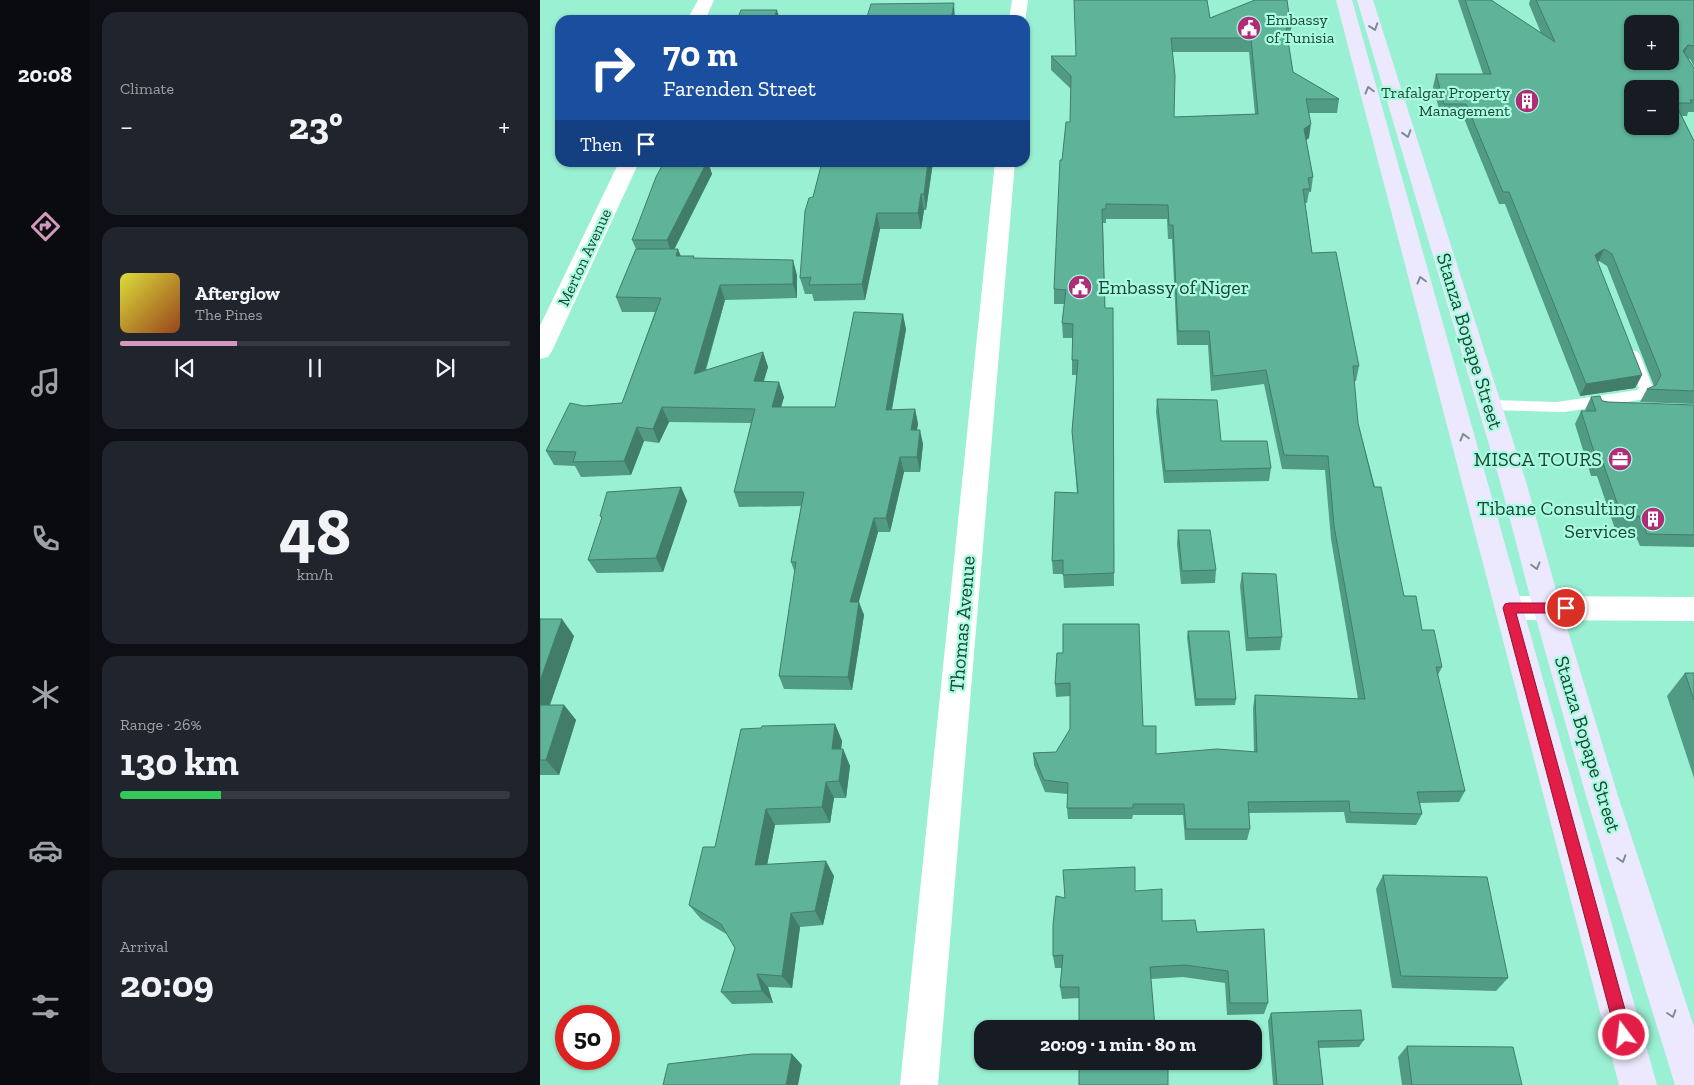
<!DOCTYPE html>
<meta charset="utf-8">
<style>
body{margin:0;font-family:"Zilla Slab",serif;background:#20242c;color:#f1f3f6;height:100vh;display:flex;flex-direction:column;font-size:19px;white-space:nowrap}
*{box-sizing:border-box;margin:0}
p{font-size:16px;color:#9ea1a6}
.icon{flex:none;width:28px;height:28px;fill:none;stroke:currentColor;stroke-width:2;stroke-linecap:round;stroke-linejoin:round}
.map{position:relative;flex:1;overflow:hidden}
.details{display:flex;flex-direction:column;gap:12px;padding:12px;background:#0d0f14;width:450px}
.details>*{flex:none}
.banner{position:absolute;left:15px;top:15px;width:475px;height:152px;border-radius:15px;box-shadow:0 1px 4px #0004;background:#1a4fa0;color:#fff;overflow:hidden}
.tools{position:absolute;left:1084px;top:15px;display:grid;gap:10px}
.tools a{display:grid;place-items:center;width:55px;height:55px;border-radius:10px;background:#171b24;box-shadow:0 1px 4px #0004;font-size:25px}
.speed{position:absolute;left:15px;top:1005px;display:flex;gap:10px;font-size:25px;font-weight:700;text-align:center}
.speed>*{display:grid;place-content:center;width:65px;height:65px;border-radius:50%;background:#171b24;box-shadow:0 1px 4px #0004;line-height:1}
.speed .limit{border:8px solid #d22;background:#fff;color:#111}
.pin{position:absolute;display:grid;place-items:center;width:42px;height:42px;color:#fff;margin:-21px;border:2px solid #fff;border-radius:50%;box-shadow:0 1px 5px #0007}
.me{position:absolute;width:55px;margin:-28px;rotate:345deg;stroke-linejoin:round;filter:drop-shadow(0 0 4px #0008)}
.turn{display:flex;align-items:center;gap:18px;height:105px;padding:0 25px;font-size:22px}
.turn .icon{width:65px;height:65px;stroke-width:2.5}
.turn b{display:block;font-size:35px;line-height:42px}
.then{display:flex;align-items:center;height:48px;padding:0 25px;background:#0003;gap:10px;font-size:19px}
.big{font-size:38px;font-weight:700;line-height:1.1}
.details .widget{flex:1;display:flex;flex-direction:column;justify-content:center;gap:8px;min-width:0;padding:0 18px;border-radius:15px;background:#20242c}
.details .dial{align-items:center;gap:0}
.dial b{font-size:65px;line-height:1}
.song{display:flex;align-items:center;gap:15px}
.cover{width:60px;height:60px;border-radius:8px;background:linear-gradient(135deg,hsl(60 70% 55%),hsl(20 70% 35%))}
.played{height:5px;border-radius:2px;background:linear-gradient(90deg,#d399bc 30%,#363941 30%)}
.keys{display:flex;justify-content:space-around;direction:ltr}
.heat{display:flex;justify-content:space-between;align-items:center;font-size:28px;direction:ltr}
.charge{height:8px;border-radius:4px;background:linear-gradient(90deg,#34c759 26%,#363941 0)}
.trip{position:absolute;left:434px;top:1020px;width:288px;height:50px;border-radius:15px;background:#171b24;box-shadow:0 1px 4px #0004;font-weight:700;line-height:50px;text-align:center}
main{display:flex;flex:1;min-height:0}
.tab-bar{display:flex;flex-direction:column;width:90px;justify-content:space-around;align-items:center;background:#090b0e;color:#9ea1a6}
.tab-bar .icon{width:35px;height:35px}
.tab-bar .current{color:#d399bc}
.tab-bar b{font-size:22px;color:#f1f3f6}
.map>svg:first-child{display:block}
</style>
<main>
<nav class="tab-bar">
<b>20:08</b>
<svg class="icon current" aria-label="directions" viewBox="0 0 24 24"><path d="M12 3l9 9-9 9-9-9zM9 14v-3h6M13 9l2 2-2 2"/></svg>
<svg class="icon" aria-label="music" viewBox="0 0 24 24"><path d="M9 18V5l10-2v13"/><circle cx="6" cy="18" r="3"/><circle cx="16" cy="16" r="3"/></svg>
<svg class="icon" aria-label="phone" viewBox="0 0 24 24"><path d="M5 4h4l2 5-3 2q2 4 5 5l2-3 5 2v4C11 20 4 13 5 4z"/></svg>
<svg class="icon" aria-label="climate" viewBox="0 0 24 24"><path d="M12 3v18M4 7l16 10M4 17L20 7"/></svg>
<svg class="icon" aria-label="car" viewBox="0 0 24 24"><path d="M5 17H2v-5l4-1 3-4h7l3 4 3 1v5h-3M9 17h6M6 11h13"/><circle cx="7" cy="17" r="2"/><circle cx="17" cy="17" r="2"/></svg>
<svg class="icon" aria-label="filters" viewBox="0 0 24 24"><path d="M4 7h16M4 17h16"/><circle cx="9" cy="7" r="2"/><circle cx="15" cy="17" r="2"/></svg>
</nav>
<section class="details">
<div class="widget"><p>Climate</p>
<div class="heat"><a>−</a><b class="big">23°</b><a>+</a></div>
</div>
<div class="widget">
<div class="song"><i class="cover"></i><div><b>Afterglow</b><p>The Pines</p></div></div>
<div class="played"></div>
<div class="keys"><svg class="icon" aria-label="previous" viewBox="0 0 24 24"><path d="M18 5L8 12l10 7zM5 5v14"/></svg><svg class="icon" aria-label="pause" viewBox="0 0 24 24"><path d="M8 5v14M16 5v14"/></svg><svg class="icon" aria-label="next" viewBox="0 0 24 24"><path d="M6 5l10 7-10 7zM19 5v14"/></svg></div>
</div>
<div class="widget dial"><b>48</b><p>km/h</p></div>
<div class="widget"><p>Range · 26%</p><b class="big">130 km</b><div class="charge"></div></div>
<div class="widget"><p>Arrival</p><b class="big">20:09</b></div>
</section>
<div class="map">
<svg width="1154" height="1085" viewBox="0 0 1154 1085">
<rect width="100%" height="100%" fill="#9af0d3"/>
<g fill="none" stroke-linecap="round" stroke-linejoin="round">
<path fill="#fff" fill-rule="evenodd" d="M1093 350 1098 352 1100 355 1113 388 1110 396 1105 399 1025 412 949 410 944 409 942 405 944 401 949 400 1017 402 1097 390 1099 388 1086 355 1088 352Z"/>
<path fill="#fff" fill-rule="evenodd" d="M158 0H174L165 20H147Z
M472 0H488L485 22V20H469Z
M79 162H99L12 351 8 357 0 359V326Z
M455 162H475L398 1085H360Z
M969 596 1154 597V621L969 620 959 616 955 608 959 600Z"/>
<path fill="#ece8fe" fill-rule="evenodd" d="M796 0H812L1117 1085H1079Z
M817 0H833L987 485 1021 608 1078 796 1154 1027V1085H1135L1046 796 993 608 961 485Z"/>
</g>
<path fill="#519a83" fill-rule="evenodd" d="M918 0H951L1001 33 989 4 990 0H1154V66L1150 59H1148L1154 68V112H1148L1147 116H1142L1154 141V404L1100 402 1107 389 1114 386 1067 266 1059 261 1057 262 1102 375 1095 388 1040 396 965 204H959L923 116H901L893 87 896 74H943Z
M670 18 751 28 750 42H748L753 72 799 99 797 113H769V138L766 140 773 177 771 192H769L767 203H765L772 253 819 366 816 381H814L818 423 864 596 902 667 898 675 925 791 919 802 880 803 882 814 876 825 806 823 804 812 709 813 710 829 707 840H645L643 815H593L592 819H528L527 808 528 794 505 792 494 765 493 753 516 752 530 729V696L516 697 515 684 517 653 603 726 616 754 714 752 713 708 715 695 818 699 791 539 785 470 742 469 724 384 671 391 668 345H637L632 239H628L627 219H566V223H563L565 308H573L574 586 524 588 523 574H513L512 561 537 493 532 431 537 375H532V360L533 338H523L522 323 524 304H514V289L522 160 530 122 531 89 511 70V56H536ZM632 52H709L715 114 634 117Z
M124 162H168L172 174 134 249 141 256 257 275V298L185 300 166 370 223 352 228 367 224 381 244 397 241 407H295L366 329 352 410 375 409 378 424 377 430 383 444 380 472H364L350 532H338L318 602 324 615 312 690 244 689 239 676 255 573 251 562 261 506 199 507 194 492 211 423 129 422 119 443 104 441 91 475 41 477 35 466 14 465 6 451 44 406 82 403 115 312H82L76 297 96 249 92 240Z
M282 162H393L386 210H384L381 229H340L325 300 274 301 272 294H265L260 278 273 197Z
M1051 397 1068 402 1154 405V547L1100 546 1092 528 1075 529 1057 476H1051L1035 424 1041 411H1046L1045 410Z
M617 399 681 441 731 468 729 481 624 483 616 412Z
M141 487 147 501 123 572 57 573 48 560 62 518 60 516Z
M638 530 676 570 675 583 641 584 637 544Z
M702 573 742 637 740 650 706 651 700 586Z
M0 619 34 636 10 705H24L36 720 19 775H0Z
M648 631 696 699 695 705 655 706 647 637Z
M1145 673H1154V778L1127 696Z
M295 724 302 741 301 749H303L310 766 306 798H294L290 823 235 825 227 865 294 876 283 925 260 927 252 988 228 987 233 1003 192 1004 181 992 195 948 188 935 161 919 149 905 175 847 221 728Z
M843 875 968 978 956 991 852 988 836 889Z
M595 891 622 921 657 932 728 1003 724 1014 687 1015 685 983 643 977 611 979 615 1027 539 1029V998L522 999 520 987 522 968H515L513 956 525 898Z
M731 1013 824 1040 819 1047 779 1048 783 1085H733L728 1021Z
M867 1046 982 1085H862L858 1057Z"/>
<path fill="#427d6a" d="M414 3 415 20H411Z
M237 10 240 20H233Z
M1148 45 1143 57V51Z
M771 124 769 138 762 143 764 129Z
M167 162H168L172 174 132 254 127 240Z
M388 162H393L386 210 384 194Z
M381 194 384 210 381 229 378 213Z
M337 213 340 229 325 300 322 284Z
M138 249 144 264 136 256Z
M1064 249 1059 261 1049 268 1055 255Z
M253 260 257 275V298L253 284Z
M180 285 185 300 160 388 154 374Z
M363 314 366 329 349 424 346 410Z
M223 352 228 367 219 396 214 381Z
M1102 375 1095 388 1040 396 1046 384Z
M239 382 244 397 237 421 232 407Z
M122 407 129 422 119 443 113 429Z
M375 409 378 424 374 445 371 430Z
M97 427 104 441 91 475 84 461Z
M380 430 383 444 380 472 377 457Z
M360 457 364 472 350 532 346 518Z
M141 487 147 501 123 572 116 558Z
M334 518 338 532 315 616 310 602Z
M319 602 324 615 312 690 308 677Z
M22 619 34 636 4 721 0 716V681Z
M24 705 36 720 19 775 6 760Z
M295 724 302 741 299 766 292 749Z
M303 749 310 766 306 798 299 781Z
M286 782 294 798 290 823 282 807Z
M226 809 235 825 224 880 215 865Z
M286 861 294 876 283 925 275 911Z
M251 913 260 927 252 988 242 976Z
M217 974 228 987 233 1003 222 991Z
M252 1054 262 1065 258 1085H246Z"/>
<path fill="#5eb398" stroke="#427d6a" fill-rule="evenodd" d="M534 0H667L670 18 715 0H747L751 28H746L753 72 799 99H766L771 124 764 129 773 177 768 178 770 189H763L772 253 796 252 819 366H813L818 423 834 487H841L864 596H876L882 630H894L902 667H896L925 791 877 792 882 814 810 812 809 801 708 802 710 829H646L644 804H593V808H527L528 783 504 780 493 753 516 752 530 729V683L515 684 517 653H523V624H599L603 726H616V754L677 749 717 752 715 695 825 699 794 526 788 456 744 455 726 370 673 376 669 331H638L633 225H629L628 205 566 204V209H562L565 308H573L574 573 523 575V560L512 561 515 492 538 493 532 431 538 360H532L533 324 522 323 526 290 514 289 520 160H522L526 122H530L531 76 511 56H536ZM631 38H711L718 114 634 117 635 76Z
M925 0H951L1015 42 996 0H1154V46L1148 45 1143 51 1154 68V100H1150L1152 103H1135L1154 141V391L1107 389 1116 385 1121 375 1072 254 1064 249 1055 255 1102 375 1046 384 969 192H963L926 104H904L896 74H951ZM1092 24H1130V61H1092ZM1092 89H1130V126H1092Z
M414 3 411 20H326L331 4Z
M201 10H237L233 20H197Z
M124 162H167L127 240H92L116 177Z
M282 162H388L384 194H381L378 213H337L322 284 269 285 271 277 260 278 265 211 269 198 273 197Z
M96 249H138L136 256H154L153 258 253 260V284L180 285 154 374 223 352 214 381 239 382 232 407H295L314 312 363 314 346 410 375 409 371 430H380L377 457H360L346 518H334L310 602H319L308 677 239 676 256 562H251L264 492H194L215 409 122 407 113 429 97 427 84 461 33 462 36 452 6 451 30 403 44 406 82 403 121 298 76 297Z
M1060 396 1062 401 1068 402 1154 405V535L1107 534 1099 516 1082 517 1063 463 1058 464 1041 411H1056L1051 397Z
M617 399 677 400 681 441H727L731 468 625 471Z
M141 487 116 558 48 560 62 517 60 516 67 492Z
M638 530H670L676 570 642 571Z
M702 573 736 574 742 637 708 638Z
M0 619H22L0 681Z
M648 631H689L696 699H656Z
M1145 673H1154V700Z
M0 705H24L6 760H0Z
M295 724 292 749H303L299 781 286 782 282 807 226 809 215 865 286 861 275 911 251 913 242 976 217 974 222 991 181 992 195 948 181 924 149 905 163 847H175L201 729 221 728 222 726Z
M595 867V891L622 889V921L655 920 657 932 724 929 728 1003H690L688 971 645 965 610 967 615 1027H627V1029H539V987H520L523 955 513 956V925L516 896 525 898 523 870Z
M843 875 947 877 968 978 861 976Z
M821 1010 824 1040 778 1041 783 1085H737L731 1013Z
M867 1046 973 1047 982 1085H872Z
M212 1054H252L246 1085H123L128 1064Z
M539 1061H628V1085H539Z"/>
<defs><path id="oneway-chevron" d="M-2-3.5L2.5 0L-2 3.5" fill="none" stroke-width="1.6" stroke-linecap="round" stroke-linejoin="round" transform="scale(1.25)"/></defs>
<g stroke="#7b8d91">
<use href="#oneway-chevron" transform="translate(834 27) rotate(71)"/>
<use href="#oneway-chevron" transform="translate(829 90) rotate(-105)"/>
<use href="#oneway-chevron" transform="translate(867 134) rotate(73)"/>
<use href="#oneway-chevron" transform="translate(881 280) rotate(-105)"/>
<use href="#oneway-chevron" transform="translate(924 437) rotate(-105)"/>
<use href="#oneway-chevron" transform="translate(996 566) rotate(75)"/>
<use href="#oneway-chevron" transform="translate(1082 859) rotate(72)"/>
<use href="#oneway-chevron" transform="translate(1132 1014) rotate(72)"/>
</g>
<path fill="#e11d48" stroke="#92132f" d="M969 603H1026L1030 605 1032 608 1030 612 1026 613H976L1092 1035 1090 1041 1084 1043 1079 1041 1076 1035 963 608 965 604Z"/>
<defs>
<g id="civic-disc" transform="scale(1.25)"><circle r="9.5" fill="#af2c76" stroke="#a8fde0"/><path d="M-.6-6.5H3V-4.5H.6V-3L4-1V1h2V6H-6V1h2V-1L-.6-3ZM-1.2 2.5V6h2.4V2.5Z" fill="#fff"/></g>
<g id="building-disc" transform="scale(1.25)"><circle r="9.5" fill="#af2c76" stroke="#a8fde0"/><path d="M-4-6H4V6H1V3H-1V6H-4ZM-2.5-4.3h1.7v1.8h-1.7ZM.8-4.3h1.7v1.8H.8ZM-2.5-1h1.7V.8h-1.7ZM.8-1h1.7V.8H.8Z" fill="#fff"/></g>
<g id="office-disc" transform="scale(1.25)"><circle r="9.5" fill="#af2c76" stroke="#a8fde0"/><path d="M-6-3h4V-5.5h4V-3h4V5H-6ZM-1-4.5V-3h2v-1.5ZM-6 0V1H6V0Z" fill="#fff"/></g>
</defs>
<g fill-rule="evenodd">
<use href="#civic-disc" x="709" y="28"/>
<use href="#building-disc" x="987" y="101"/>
<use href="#civic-disc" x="540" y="287"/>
<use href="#office-disc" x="1080" y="459"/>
<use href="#building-disc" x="1113" y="519"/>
</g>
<g text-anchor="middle" stroke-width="4.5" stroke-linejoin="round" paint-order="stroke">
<g font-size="16" fill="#1f4337" stroke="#a8fde0" text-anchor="start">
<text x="726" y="25">Embassy<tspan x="726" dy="18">of Tunisia</tspan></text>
<text x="970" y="98" text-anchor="end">Trafalgar Property<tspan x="970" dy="18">Management</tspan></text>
</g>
<g font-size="16" fill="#1f4337" stroke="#a8fde0">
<text transform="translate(44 257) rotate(-65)" y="6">Merton Avenue</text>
</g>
<g font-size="20" fill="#1f4337" stroke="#a8fde0" text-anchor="end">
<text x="558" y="294" text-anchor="start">Embassy of Niger</text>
<text x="1062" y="466">MISCA TOURS</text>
<text x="1096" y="515">Tibane Consulting<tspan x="1096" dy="23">Services</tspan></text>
</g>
<g font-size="20" fill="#1f4337" stroke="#a8fde0">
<text transform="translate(930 341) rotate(73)" y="7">Stanza Bopape Street</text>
<text transform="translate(422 624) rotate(-85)" y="7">Thomas Avenue</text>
<text transform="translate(1048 744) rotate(73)" y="7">Stanza Bopape Street</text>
</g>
</g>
</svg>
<div class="tools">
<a>+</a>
<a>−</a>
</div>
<div class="speed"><div class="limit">50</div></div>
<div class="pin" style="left:1026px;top:608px;background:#d93025"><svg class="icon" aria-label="arrive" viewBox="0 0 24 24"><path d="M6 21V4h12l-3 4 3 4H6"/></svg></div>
<svg class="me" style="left:1084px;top:1035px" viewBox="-20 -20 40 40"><circle r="17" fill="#e11d48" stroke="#fff" stroke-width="3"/><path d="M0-11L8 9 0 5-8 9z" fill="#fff"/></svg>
<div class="trip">20:09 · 1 min · 80 m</div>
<div class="banner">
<div class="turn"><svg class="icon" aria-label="right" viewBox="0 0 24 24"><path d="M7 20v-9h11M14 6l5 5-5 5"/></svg><div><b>70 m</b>Farenden Street</div></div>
<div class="then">Then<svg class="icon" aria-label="arrive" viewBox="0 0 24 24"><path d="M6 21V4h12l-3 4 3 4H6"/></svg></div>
</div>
</div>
</main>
